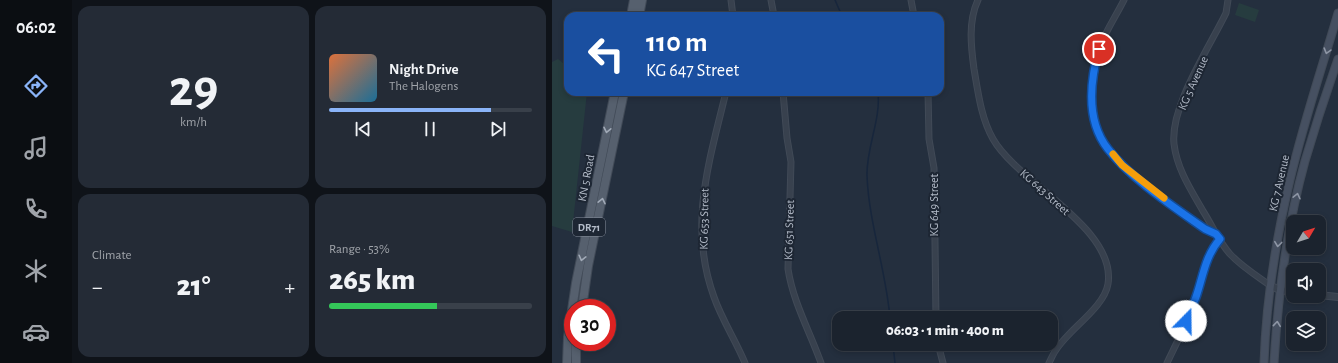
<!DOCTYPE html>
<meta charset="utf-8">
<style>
body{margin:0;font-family:"Alegreya Sans",sans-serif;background:#242b36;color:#f1f3f6;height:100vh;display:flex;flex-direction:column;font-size:15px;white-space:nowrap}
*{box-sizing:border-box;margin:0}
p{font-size:13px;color:#a0a4aa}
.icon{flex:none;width:22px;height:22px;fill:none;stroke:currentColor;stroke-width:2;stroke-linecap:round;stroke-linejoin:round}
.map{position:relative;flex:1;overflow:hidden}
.panel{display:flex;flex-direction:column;gap:6px;padding:6px;background:#0f1319;width:480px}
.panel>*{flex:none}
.banner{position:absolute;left:12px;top:12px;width:380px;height:84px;border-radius:12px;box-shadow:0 2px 6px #0003,0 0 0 1px #39404a;background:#1a4fa0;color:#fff;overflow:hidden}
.needle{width:26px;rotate:51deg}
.controls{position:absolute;left:734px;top:215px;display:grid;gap:8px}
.controls a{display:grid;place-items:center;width:40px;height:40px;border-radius:8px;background:#1b232e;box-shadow:0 2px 6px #0003,0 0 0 1px #39404a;font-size:20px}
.speed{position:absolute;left:12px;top:299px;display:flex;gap:8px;font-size:20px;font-weight:700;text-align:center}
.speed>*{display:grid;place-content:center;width:52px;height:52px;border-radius:50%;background:#1b232e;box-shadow:0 2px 6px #0003,0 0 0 1px #39404a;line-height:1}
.speed .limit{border:6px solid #d22;background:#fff;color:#111}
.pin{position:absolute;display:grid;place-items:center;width:34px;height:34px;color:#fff;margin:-17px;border:2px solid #fff;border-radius:50%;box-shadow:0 1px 4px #0007}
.me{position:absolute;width:44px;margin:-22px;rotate:22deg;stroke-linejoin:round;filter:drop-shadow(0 0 3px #0008)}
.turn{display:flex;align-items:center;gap:14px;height:84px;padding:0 16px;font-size:18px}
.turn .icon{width:52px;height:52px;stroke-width:2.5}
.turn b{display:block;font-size:28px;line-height:34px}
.big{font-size:30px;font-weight:800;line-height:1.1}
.panel .widget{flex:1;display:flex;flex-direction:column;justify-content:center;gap:6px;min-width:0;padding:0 14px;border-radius:12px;background:#242b36}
.panel .dial{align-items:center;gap:0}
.dial b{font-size:52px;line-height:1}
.song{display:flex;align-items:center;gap:12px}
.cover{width:48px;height:48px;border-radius:6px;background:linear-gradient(135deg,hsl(20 70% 55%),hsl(200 70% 35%))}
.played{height:4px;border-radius:2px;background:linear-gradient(90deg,#8ab4f8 80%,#39404a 80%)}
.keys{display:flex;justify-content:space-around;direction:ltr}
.heat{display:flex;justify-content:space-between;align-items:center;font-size:22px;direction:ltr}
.charge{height:6px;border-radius:3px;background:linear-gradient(90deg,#34c759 53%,#39404a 0)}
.panel .tiles{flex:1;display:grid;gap:6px;grid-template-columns:repeat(2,1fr)}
.trip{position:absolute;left:280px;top:311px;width:226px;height:40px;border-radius:12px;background:#1b232e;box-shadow:0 2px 6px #0003,0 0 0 1px #39404a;font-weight:800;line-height:40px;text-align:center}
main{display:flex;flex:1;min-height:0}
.dock{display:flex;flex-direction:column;width:72px;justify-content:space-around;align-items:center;background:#0b0e12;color:#a0a4aa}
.dock .icon{width:28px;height:28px}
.dock .on{color:#8ab4f8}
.dock b{font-size:18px;color:#f1f3f6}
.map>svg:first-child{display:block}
</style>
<main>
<nav class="dock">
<b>06:02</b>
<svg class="icon on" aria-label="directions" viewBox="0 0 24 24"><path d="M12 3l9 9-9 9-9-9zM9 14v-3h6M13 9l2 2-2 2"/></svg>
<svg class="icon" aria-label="music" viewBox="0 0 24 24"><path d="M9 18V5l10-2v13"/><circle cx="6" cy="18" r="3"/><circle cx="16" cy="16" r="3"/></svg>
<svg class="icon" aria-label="phone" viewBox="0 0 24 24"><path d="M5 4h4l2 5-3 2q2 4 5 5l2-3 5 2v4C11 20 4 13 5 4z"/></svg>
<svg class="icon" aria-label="climate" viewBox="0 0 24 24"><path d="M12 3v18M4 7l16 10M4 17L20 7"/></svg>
<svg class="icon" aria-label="car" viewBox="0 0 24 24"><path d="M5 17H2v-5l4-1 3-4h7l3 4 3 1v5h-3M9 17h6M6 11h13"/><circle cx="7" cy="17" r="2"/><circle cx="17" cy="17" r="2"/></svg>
</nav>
<section class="panel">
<div class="tiles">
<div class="widget dial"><b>29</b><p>km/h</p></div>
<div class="widget">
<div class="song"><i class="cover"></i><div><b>Night Drive</b><p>The Halogens</p></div></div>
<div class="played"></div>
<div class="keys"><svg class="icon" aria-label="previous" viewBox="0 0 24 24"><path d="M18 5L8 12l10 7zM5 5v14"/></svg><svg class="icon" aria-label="pause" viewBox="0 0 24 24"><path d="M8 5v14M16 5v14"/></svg><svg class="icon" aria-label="next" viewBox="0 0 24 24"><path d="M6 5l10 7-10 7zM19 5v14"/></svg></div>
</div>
<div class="widget"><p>Climate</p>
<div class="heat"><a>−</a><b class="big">21°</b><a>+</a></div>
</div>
<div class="widget"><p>Range · 53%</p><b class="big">265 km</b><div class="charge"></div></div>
</div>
</section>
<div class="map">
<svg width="786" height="363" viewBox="0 0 786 363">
<rect width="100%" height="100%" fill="#242f3e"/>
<path fill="#263c3f" d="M687 3 707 10 703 22 683 15Z
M6 59 16 67V92H35L20 232 0 226V62Z"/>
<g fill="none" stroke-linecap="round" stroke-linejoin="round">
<path stroke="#17263c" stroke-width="1.5" d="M283 0 290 16
M326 92C329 120 314 148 315 176 317 224 334 270 338 318
M341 344 343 363"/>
<g stroke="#414a57" stroke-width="7">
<path id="minor" d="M179 0 181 16
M219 0 222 16
M359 0 362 16
M426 0C416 21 419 47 422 69 426 92 429 118 441 139 466 183 565 228 556 284 552 308 517 329 504 350 501 354 499 359 497 363
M572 0C564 16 553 32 547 49 536 80 536 120 555 148 566 165 586 178 602 191 622 206 641 224 664 234
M676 0 674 13C657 48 618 106 622 144 625 169 639 190 651 211 660 225 667 242 678 254 690 267 705 276 719 286
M174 92C157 162 136 226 162 297 170 320 184 341 193 363
M231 92 235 138 239 162 236 269C241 302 258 332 269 363
M376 92 377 139 382 168 384 318
M386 344 391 363
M615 363C625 342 636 321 644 298 651 278 653 256 668 239"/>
</g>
<g stroke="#414a57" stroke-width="8">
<path id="tertiary" d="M719 286 728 290 741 292
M767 295 786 297"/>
</g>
<g stroke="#414a57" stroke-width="9">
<path id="secondary" d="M712 363C714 302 724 239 738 180 751 124 770 68 786 13
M722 363C726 295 735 226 753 161 763 127 774 93 786 59"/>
</g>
<g stroke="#414a57" stroke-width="10">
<path id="primary" d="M79 16 82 0
M87 16 90 0
M30 308 36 266 72 92
M15 363 16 337 24 283 63 92
M24 363V342"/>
</g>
<use href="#minor" stroke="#38414e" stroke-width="5"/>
<use href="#tertiary" stroke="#38414e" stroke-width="6"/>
<use href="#secondary" stroke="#465061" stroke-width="7"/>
<use href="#primary" stroke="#56606e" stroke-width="8"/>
</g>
<defs><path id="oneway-chevron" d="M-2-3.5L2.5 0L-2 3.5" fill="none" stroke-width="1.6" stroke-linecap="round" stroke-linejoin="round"/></defs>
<g stroke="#8e96a5">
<use href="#oneway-chevron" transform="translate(775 51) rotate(106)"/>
<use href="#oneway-chevron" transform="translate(745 196) rotate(-77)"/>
<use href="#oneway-chevron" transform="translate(726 244) rotate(97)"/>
<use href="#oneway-chevron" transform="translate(725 324) rotate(-84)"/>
</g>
<g stroke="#a1aab7">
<use href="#oneway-chevron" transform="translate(55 130) rotate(102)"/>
<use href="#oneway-chevron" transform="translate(50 201) rotate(-78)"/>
<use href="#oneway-chevron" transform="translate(30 258) rotate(104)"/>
</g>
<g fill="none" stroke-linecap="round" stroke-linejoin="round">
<g stroke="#114b97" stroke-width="10">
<path id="route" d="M547 49C538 81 534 121 556 149 579 179 622 207 653 229L664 234 668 239C653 256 651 277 644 297 641 305 638 313 634 321"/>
</g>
<use href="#route" stroke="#1a73e8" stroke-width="7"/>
<path stroke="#f59e0b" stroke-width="7" d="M561 154 570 165 612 198"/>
</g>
<g text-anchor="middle" stroke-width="4" stroke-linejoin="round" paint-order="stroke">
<rect fill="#1d2633" stroke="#878f9c" stroke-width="1" x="21" y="218" width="32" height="18" rx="3"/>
<g font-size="11" font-weight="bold" fill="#b4bcc9">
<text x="37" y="231">DR71</text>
</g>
<g font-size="12" fill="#b4bcc9" stroke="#1d2633">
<text transform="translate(641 83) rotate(-66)" y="4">KG 5 Avenue</text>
<text transform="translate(34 178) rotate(-79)" y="4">KN 5 Road</text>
<text transform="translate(727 183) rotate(-77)" y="4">KG 7 Avenue</text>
<text transform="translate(493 192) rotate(42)" y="4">KG 643 Street</text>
<text transform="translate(382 205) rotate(-90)" y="4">KG 649 Street</text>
<text transform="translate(152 219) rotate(-89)" y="4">KG 653 Street</text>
<text transform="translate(237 230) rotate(-88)" y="4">KG 651 Street</text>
</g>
</g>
</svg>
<div class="controls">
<a><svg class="needle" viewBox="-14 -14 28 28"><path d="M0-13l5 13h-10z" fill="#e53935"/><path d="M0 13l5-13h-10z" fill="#a0a4aa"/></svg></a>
<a><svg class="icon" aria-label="sound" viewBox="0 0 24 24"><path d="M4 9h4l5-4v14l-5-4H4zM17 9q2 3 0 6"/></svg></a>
<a><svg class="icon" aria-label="layers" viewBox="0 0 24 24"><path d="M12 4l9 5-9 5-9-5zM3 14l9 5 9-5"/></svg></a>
</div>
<div class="speed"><div class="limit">30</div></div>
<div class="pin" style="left:547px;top:49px;background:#d93025"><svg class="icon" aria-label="arrive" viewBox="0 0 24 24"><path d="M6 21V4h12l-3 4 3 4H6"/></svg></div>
<svg class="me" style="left:634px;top:321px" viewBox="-20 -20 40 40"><circle r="19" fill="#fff"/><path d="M0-13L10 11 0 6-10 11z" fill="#1a73e8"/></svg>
<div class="trip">06:03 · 1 min · 400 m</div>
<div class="banner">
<div class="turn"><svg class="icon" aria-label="left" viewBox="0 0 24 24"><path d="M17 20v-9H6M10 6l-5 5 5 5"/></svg><div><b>110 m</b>KG 647 Street</div></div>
</div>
</div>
</main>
